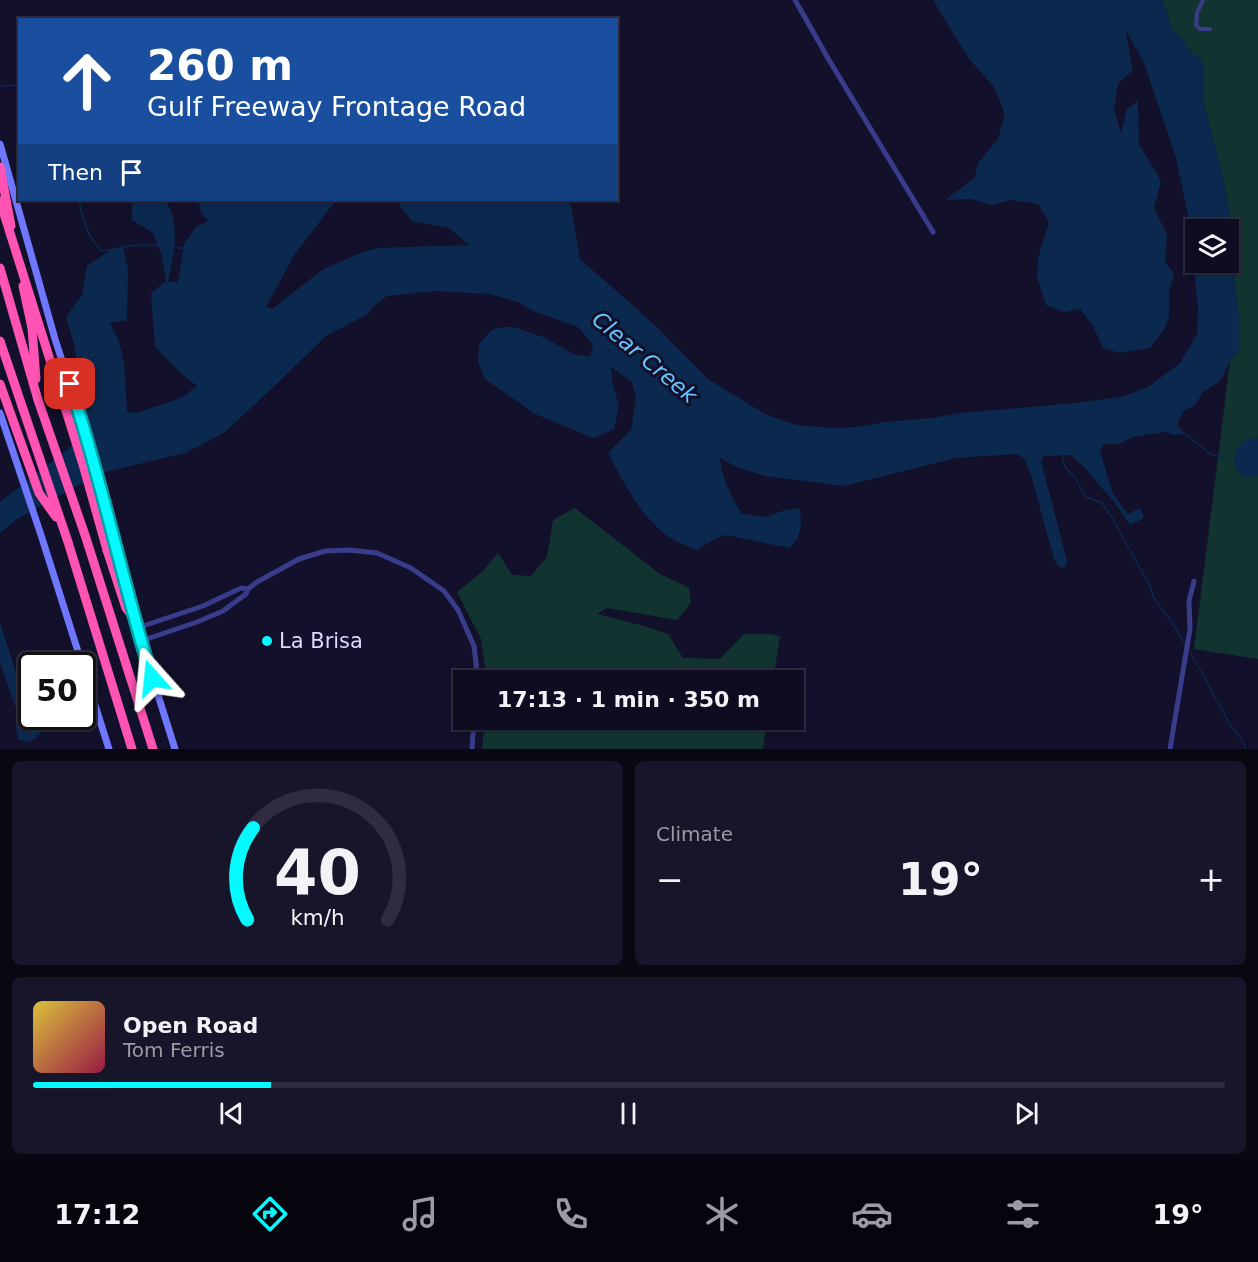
<!DOCTYPE html>
<meta charset="utf-8">
<style>
body{margin:0;font-family:"DejaVu Sans",sans-serif;background:#171529;color:#f1f3f6;height:100vh;display:flex;flex-direction:column;font-size:22px;white-space:nowrap}
*{box-sizing:border-box;margin:0}
p{font-size:20px;color:#9b9ba5}
.icon{flex:none;width:33px;height:33px;fill:none;stroke:currentColor;stroke-width:2;stroke-linecap:round;stroke-linejoin:round}
.map{position:relative;height:749px;overflow:hidden}
.drawer{display:flex;flex-direction:column;gap:12px;padding:12px;background:#080712;flex:1}
.drawer>*{flex:none}
.guide{position:absolute;left:18px;top:18px;width:600px;height:183px;border-radius:0px;box-shadow:0 2px 4px #0004,0 0 0 2px #2e2c3e;background:#1a4fa0;color:#fff;overflow:hidden}
.tools{position:absolute;left:1185px;top:219px;display:grid;gap:12px}
.tools a{display:grid;place-items:center;width:54px;height:54px;border-radius:0px;background:#0e0c20;box-shadow:0 2px 4px #0004,0 0 0 2px #2e2c3e;font-size:30px}
.speed{position:absolute;left:18px;top:652px;display:flex;gap:12px;font-size:30px;font-weight:700;text-align:center}
.speed>*{display:grid;place-content:center;width:78px;height:78px;border-radius:50%;background:#0e0c20;box-shadow:0 2px 4px #0004,0 0 0 2px #2e2c3e;line-height:1}
.speed .limit{border:3px solid #111;border-radius:9px;background:#fff;color:#111}
.pin{position:absolute;display:grid;place-items:center;width:51px;height:51px;color:#fff;margin:-26px;border-radius:12px;box-shadow:0 3px 9px #0006}
.me{position:absolute;width:66px;margin:-33px;rotate:342deg;stroke-linejoin:round;filter:drop-shadow(0 0 4px #0008)}
.turn{display:flex;align-items:center;gap:21px;height:126px;padding:0 30px;font-size:27px}
.turn .icon{width:78px;height:78px;stroke-width:2.5}
.turn b{display:block;font-size:42px;line-height:51px}
.then{display:flex;align-items:center;height:57px;padding:0 30px;background:#0003;gap:12px;font-size:22px}
.big{font-size:45px;font-weight:700;line-height:1.1}
.drawer .card{flex:1;display:flex;flex-direction:column;justify-content:center;gap:9px;min-width:0;padding:0 21px;border-radius:9px;background:#171529}
.drawer .dial{align-items:center;gap:0}
.dial svg{height:156px;overflow:visible;fill:none;stroke:#2e2c3e;stroke-width:7;stroke-linecap:round;text-anchor:middle}
.dial text{fill:#f1f3f6;stroke:none}
.song{display:flex;align-items:center;gap:18px}
.cover{width:72px;height:72px;border-radius:9px;background:linear-gradient(135deg,hsl(50 70% 55%),hsl(340 70% 35%))}
.played{height:6px;border-radius:3px;background:linear-gradient(90deg,#05faff 20%,#2e2c3e 20%)}
.keys{display:flex;justify-content:space-around;direction:ltr}
.heat{display:flex;justify-content:space-between;align-items:center;font-size:33px;direction:ltr}
.drawer .tiles{flex:1;display:grid;gap:12px;grid-template-columns:1fr 1fr}
.card:last-child{grid-column:span 2}
.trip{position:absolute;left:453px;top:670px;width:351px;height:60px;border-radius:0px;background:#0e0c20;box-shadow:0 2px 4px #0004,0 0 0 2px #2e2c3e;font-weight:700;line-height:60px;text-align:center}
.tabs{display:flex;height:96px;justify-content:space-around;align-items:center;background:#06050d;color:#9b9ba5}
.tabs .icon{width:42px;height:42px}
.tabs .selected{color:#05faff}
.tabs b{font-size:27px;color:#f1f3f6}
.map>svg:first-child{display:block}
</style>
<div class="map">
<svg width="1258" height="749" viewBox="0 0 1258 749">
<rect width="100%" height="100%" fill="#12102a"/>
<path fill="#123430" d="M1162 0H1258V659L1194 649 1230 361 1239 351V312L1237 306 1229 211 1221 168 1204 103V66L1191 53 1184 41 1173 31Z
M575 508 660 574 689 588 691 603 677 620 607 608 597 614 644 626 668 634 683 658 720 659 744 634H769L780 636 773 681H487L481 639 457 592 483 571 498 553 512 575 531 576 547 557 553 520Z
M485 720H767L763 749H482Z"/>
<path fill="#0b294e" fill-rule="evenodd" d="M933 0H1162L1173 31 1184 41 1191 53 1199 56 1204 66V103L1221 168 1229 211 1237 306 1239 312V351L1230 361 1220 381 1203 392 1195 405 1184 411 1178 421V426L1185 434 1173 435 1166 432 1132 437 1119 444H1104L1100 450 1112 492 1126 512 1128 514 1140 508 1144 518 1130 525 1112 499 1097 483 1090 473 1071 455 1044 456 1041 461 1067 561 1066 567 1061 568 1057 565 1054 559 1031 475 1025 459 1017 454 956 458 844 486 765 476 737 467 720 458C722 479 731 496 742 514L767 517 785 510 800 508 801 526 797 540 789 548 726 535 715 539 696 550C686 545 674 541 666 535 639 514 624 483 608 453L631 430 636 398 632 382 611 367 612 383 619 405 614 429 594 438 535 414 485 379 478 362 479 344 491 330 503 327H513L543 337 574 354 590 357 593 345 578 327 533 311 518 302 489 294 434 291 387 296 373 307 368 314 326 336 266 394 224 433 185 453 101 473 17 519 0 533V502L92 430 77 376 75 347 66 317 82 295 87 266 108 252 123 245 128 270 127 320 110 323 119 341 124 363 127 412 136 413 181 398 197 386 182 374 155 347 151 293 166 281 161 253 153 233 132 220V205L139 200H165C181 223 174 255 168 281L178 283 184 244 196 227 208 221 201 212 198 200H336L293 257 266 307 272 309 322 270 355 255 377 248 469 245 449 228 412 221 399 205V200H570L580 259 655 325 708 379 765 414 796 425 834 428 856 427 886 422 932 418 960 413 1075 403 1121 397 1148 387 1180 363 1197 334 1198 308 1189 219 1176 158 1144 63 1125 29 1133 70 1118 84 1114 110 1121 133 1127 109 1138 101 1139 144 1161 181 1154 208 1167 235 1165 262 1174 273 1169 292V316L1165 328 1150 348 1120 353 1103 348 1093 326 1080 309 1064 312 1046 305 1037 277 1038 258 1049 222 1038 204 1010 200 993 205 970 199 946 200 975 177 978 163 998 139 1005 114 994 87 969 59ZM1196 230H1228V262H1196Z
M1254 437H1258V476C1227 485 1227 441 1254 437Z
M0 622 23 695 31 712 32 717H34L41 733 30 742 18 740 16 727 18 714 0 663Z"/>
<g fill="none" stroke-linecap="round" stroke-linejoin="round">
<path stroke="#0b294e" stroke-width="1.5" d="M0 86 20 85
M79 200C82 217 88 239 102 251L115 249
M173 246 183 249
M122 247 137 245H159
M1185 434 1212 455 1224 457
M1062 455 1065 467 1074 476 1086 497 1102 503 1111 516 1150 586 1153 596 1158 604 1171 621 1186 645
M1188 649 1203 675 1230 725 1242 740 1246 749"/>
<path stroke="#393c8b" stroke-width="4" d="M1203 0 1197 13 1196 25 1200 29H1210"/>
<path stroke="#393c8b" stroke-width="5" d="M795 0 829 60 933 232
M137 628 203 606 241 588 248 589
M141 641 197 622 223 611 246 594 248 589 257 582 299 559 325 551 349 550 377 553 411 568 444 591 458 610 474 646 478 681
M472 749 474 720
M1170 749 1190 629 1189 601 1194 581"/>
<path stroke="#7077ff" stroke-width="7" d="M0 144 55 339 77 407 107 510 141 641 175 749
M0 413 41 535 109 749"/>
<path stroke="#ff54b3" stroke-width="9" d="M0 167 11 226
M0 268 38 400 85 535 153 749
M23 286 32 328 36 379
M0 341 68 542 132 749
M0 384 39 493 56 517
M107 550 126 608 136 622"/>
<path stroke="#ff54b3" stroke-width="9" d="M0 201 84 468 107 550"/>
</g>
<g fill="none" stroke-linecap="round" stroke-linejoin="round">
<g stroke="#03a2a6" stroke-width="15">
<path id="route" d="M70 384C102 481 122 581 152 678"/>
</g>
<use href="#route" stroke="#05faff" stroke-width="10"/>
</g>
<circle fill="#05faff" stroke="#12102a" stroke-width="2" cx="267" cy="641" r="6"/>
<g text-anchor="middle" stroke-width="6" stroke-linejoin="round" paint-order="stroke">
<g font-size="21" fill="#dad9ff" stroke="#12102a" text-anchor="start">
<text x="279" y="648">La Brisa</text>
</g>
<g font-size="22" font-style="italic" fill="#67c5ff" stroke="#12102a">
<text transform="translate(645 357) rotate(40)" y="8">Clear Creek</text>
</g>
</g>
</svg>
<div class="tools">
<a><svg class="icon" aria-label="layers" viewBox="0 0 24 24"><path d="M12 4l9 5-9 5-9-5zM3 14l9 5 9-5"/></svg></a>
</div>
<div class="speed"><div class="limit">50</div></div>
<div class="pin" style="left:70px;top:384px;background:#d93025"><svg class="icon" aria-label="arrive" viewBox="0 0 24 24"><path d="M6 21V4h12l-3 4 3 4H6"/></svg></div>
<svg class="me" style="left:152px;top:678px" viewBox="-20 -20 40 40"><path d="M0-17L14 15 0 8-14 15z" fill="#05faff" stroke="#fff" stroke-width="4"/></svg>
<div class="trip">17:13 · 1 min · 350 m</div>
<div class="guide">
<div class="turn"><svg class="icon" aria-label="ahead" viewBox="0 0 24 24"><path d="M12 20V5M6 11l6-6 6 6"/></svg><div><b>260 m</b>Gulf Freeway Frontage Road</div></div>
<div class="then">Then<svg class="icon" aria-label="arrive" viewBox="0 0 24 24"><path d="M6 21V4h12l-3 4 3 4H6"/></svg></div>
</div>
</div>
<section class="drawer">
<div class="tiles">
<div class="card dial"><svg viewBox="0 0 100 80">
<path d="M14 69A42 42 0 1 1 86 69"/>
<path d="M14 69A42 42 0 0 1 17 22" stroke="#05faff"/>
<text x="50" y="56" font-size="32" font-weight="700">40</text>
<text x="50" y="72" font-size="11">km/h</text>
</svg></div>
<div class="card"><p>Climate</p>
<div class="heat"><a>−</a><b class="big">19°</b><a>+</a></div>
</div>
<div class="card">
<div class="song"><i class="cover"></i><div><b>Open Road</b><p>Tom Ferris</p></div></div>
<div class="played"></div>
<div class="keys"><svg class="icon" aria-label="previous" viewBox="0 0 24 24"><path d="M18 5L8 12l10 7zM5 5v14"/></svg><svg class="icon" aria-label="pause" viewBox="0 0 24 24"><path d="M8 5v14M16 5v14"/></svg><svg class="icon" aria-label="next" viewBox="0 0 24 24"><path d="M6 5l10 7-10 7zM19 5v14"/></svg></div>
</div>
</div>
</section>
<nav class="tabs">
<b>17:12</b>
<svg class="icon selected" aria-label="directions" viewBox="0 0 24 24"><path d="M12 3l9 9-9 9-9-9zM9 14v-3h6M13 9l2 2-2 2"/></svg>
<svg class="icon" aria-label="music" viewBox="0 0 24 24"><path d="M9 18V5l10-2v13"/><circle cx="6" cy="18" r="3"/><circle cx="16" cy="16" r="3"/></svg>
<svg class="icon" aria-label="phone" viewBox="0 0 24 24"><path d="M5 4h4l2 5-3 2q2 4 5 5l2-3 5 2v4C11 20 4 13 5 4z"/></svg>
<svg class="icon" aria-label="climate" viewBox="0 0 24 24"><path d="M12 3v18M4 7l16 10M4 17L20 7"/></svg>
<svg class="icon" aria-label="car" viewBox="0 0 24 24"><path d="M5 17H2v-5l4-1 3-4h7l3 4 3 1v5h-3M9 17h6M6 11h13"/><circle cx="7" cy="17" r="2"/><circle cx="17" cy="17" r="2"/></svg>
<svg class="icon" aria-label="filters" viewBox="0 0 24 24"><path d="M4 7h16M4 17h16"/><circle cx="9" cy="7" r="2"/><circle cx="15" cy="17" r="2"/></svg>
<b>19°</b>
</nav>
